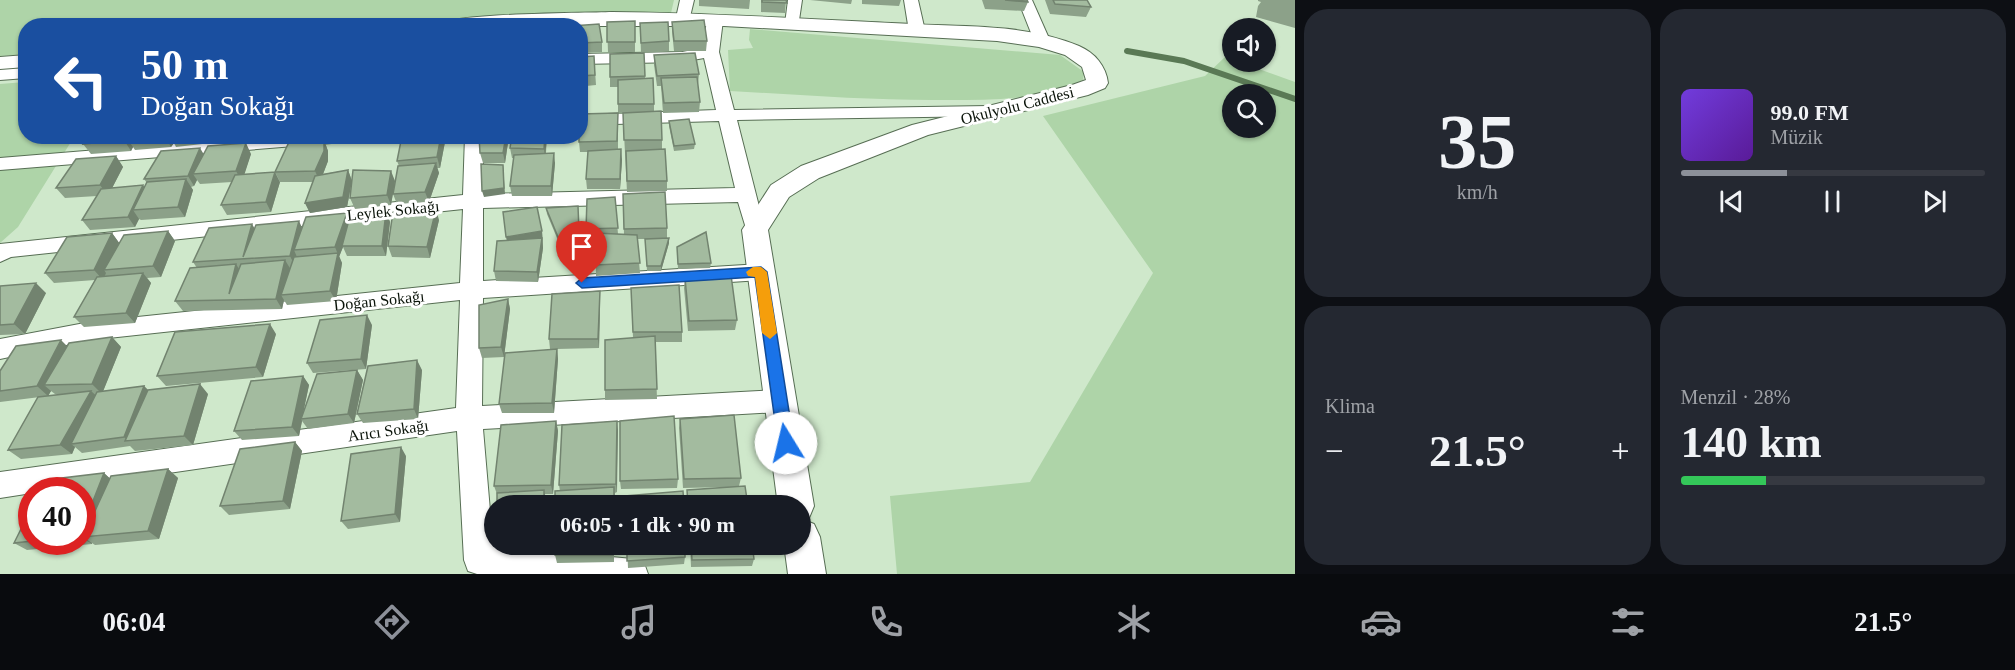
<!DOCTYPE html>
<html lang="tr">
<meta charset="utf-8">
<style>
body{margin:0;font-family:"Times New Roman",serif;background:#242831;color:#f1f3f6;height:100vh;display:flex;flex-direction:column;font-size:22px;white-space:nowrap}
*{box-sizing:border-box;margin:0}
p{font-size:20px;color:#9ea1a6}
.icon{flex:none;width:33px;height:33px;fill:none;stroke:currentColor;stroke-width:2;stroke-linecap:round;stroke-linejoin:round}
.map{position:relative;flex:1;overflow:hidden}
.drawer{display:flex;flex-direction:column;gap:9px;padding:9px;background:#0d0f14;width:720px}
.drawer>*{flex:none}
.banner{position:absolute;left:18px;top:18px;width:570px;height:126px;border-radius:24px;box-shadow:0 2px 4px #0004;background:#1a4fa0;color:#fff;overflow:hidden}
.controls{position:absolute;left:1222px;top:18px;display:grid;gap:12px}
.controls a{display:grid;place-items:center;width:54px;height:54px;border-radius:50%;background:#171b24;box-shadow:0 2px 4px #0004;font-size:30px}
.speed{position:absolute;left:18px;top:477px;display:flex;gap:12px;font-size:30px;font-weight:700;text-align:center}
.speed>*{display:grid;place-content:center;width:78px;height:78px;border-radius:50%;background:#171b24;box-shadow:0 2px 4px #0004;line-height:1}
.speed .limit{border:9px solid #d22;background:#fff;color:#111}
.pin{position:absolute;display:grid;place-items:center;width:51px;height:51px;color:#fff;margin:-62px -26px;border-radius:50% 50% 50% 0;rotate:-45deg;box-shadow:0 0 6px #0007}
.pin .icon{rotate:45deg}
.me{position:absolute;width:66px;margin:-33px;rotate:351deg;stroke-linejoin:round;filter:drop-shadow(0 0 4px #0008)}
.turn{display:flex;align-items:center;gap:21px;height:126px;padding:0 24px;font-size:27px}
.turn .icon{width:78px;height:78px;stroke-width:2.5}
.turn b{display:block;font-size:42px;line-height:51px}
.big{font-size:45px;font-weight:700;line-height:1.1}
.drawer .tile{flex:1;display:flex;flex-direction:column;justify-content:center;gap:9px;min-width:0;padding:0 21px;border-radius:24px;background:#242831}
.drawer .dial{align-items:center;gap:0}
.dial b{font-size:78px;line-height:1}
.song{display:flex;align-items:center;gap:18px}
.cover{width:72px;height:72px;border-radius:9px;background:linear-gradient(135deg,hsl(260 70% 55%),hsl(270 70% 35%))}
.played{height:6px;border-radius:3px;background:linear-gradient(90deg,#8c9099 35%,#363941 35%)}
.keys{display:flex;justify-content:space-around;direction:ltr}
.heat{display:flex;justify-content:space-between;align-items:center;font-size:33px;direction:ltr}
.charge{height:9px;border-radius:4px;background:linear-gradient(90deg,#34c759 28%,#363941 0)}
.drawer .tiles{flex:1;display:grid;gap:9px;grid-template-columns:repeat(2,1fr)}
.trip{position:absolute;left:484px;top:495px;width:327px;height:60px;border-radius:30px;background:#171b24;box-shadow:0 2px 4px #0004;font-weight:700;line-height:60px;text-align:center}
.menu{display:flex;height:96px;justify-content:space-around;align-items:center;background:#090b0e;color:#9ea1a6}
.menu .icon{width:42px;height:42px}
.menu .selected{color:#8c9099}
.menu b{font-size:27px;color:#f1f3f6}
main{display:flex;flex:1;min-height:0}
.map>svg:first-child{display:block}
</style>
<main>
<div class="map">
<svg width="1295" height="574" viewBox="0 0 1295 574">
<rect width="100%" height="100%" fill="#cfe8cb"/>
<path fill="#aed4a8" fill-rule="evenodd" d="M0 0H674L671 13 482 18 382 26H26L25 54 0 56Z
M750 29 1060 55 1084 72 1083 80C1043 100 994 100 949 100 876 101 803 95 730 91L728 50 753 48 749 40Z
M1225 57 1295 82V574H897L890 496 1030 482 1153 273 1043 116 1205 76ZM1266 94V128H1233V94Z
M25 82 26 136 74 137 18 227 0 243V84Z"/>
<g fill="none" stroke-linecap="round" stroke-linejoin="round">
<path stroke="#5a7955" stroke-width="6" d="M1127 51 1184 61 1295 99"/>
<g stroke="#576e54" stroke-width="2">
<path id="minor" d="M680 0H694L689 21 684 23 676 18Z
M788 0H802L798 27 793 29 785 24Z
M904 0H918L925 31 922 34 917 36 909 31Z
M1018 0H1032L1051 43 1049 46 1043 48 1035 43Z
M715 15 723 20 719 52 734 110 989 106 998 111 989 116 737 120 765 230 762 235 755 237 748 235 738 202 483 208V281L761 264 769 266 772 272 769 278 761 280 483 298 482 406 779 390 788 393 792 401 788 409 779 412 483 429 493 546 633 559 644 563 648 574H477L468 571 464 560 457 431 52 490H32V493L0 498V472L456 408 460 300 90 340 0 359V339L90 322 460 283 463 209 11 257 0 262V244L463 195 465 136H483V194L735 188 719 121 580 125V115L716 110 704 58 682 62 580 64V54L682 52 703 48 707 20Z
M26 68V78L0 80V70Z
M267 136H353L344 142 0 170V158Z"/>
</g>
<g stroke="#576e54" stroke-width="2">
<path id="tertiary" d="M612 12C712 13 812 19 912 24 966 27 1028 24 1079 46 1095 53 1106 66 1108 83L1105 88 1088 95 928 135 819 178 789 197 768 230 814 506 809 518 804 520 814 524 820 537 826 574H788L784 544H801V506H778L742 230 771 185 801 166 912 125 1072 85 1086 80 1082 67 1065 55 1039 47 997 41 724 26H435C444 13 588 13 612 12Z
M26 55V67L0 69V57Z"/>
</g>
<use href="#minor" fill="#fff" fill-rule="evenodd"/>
<use href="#tertiary" fill="#fff" fill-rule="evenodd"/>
</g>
<path fill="#8ca189" d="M699 0H750L749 9 699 6Z
M761 0H786L785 13 761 12Z
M810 0H852L851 4Z
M862 0H901L899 6 862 4Z
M982 0H1027L1028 2 1024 11 985 9Z
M1045 0H1087L1091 7 1086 17 1050 14Z
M1258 0H1295V28L1256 17 1258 6 1261 2 1258 1Z
M635 21V52H608L607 22Z
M672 22 707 41 706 51H674L672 31Z
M640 23 669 41V51L641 53Z
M580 26 602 42V52L580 53Z
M644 53 645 78 654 104V112L662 140V149L667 181V191L627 192 623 114H618V87H610V54Z
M654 55 699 74 698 84H697L700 102 699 112 663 113 661 86H657L654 65Z
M594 56 596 85 586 86 585 114 618 113V149L622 160 620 189H587L586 179 588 152H580L579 142 580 136V57Z
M669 121 695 144 694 149 674 151 669 126Z
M88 136H253L251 141 217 143 214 138 211 143 176 147 174 143 171 147 135 150 133 147 131 151 91 154 83 144Z
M254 136H296L295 138 256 141Z
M402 136H443L445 142 440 168H437L439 173 429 202 397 204 393 194 399 166 397 161Z
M509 136 505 163H483L480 153Z
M547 136 546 153 555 163 552 196H512L510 186 514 158H512L510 148Z
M324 140 328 151V161L323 174 348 170 352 181H395L391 205 355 209 350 198 352 181 347 207 310 213 305 203 313 182H280L275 172Z
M203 154H251L244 174 280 182 271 212 227 215 221 205 232 182 200 184 197 180 194 186 191 187 193 190 185 217 141 220 139 219 135 227 90 230 82 220 97 196 65 198 56 188 116 156 123 167 112 188 143 185 144 188 147 183 144 179Z
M623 194 667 228V238H669V243L661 271H647L645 239H637L640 273 596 276 595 239H587L586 229 615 197 618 234 624 235Z
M546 208 579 238 559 243 547 214Z
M386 212 390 222 386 256H347L343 247 339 257 342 263 336 301 287 305 284 300 282 309 183 311 175 301 197 268 193 262 255 228H302Z
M439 220 430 258 392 257 388 246Z
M168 231 175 241 161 277 147 278 151 283 135 323 84 327 74 317 95 280 54 283 45 273 112 233 119 243Z
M542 231 543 248 538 282 496 281 494 271 507 240Z
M677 247 711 263 710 268 678 269Z
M685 278 737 320 735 330 688 331 684 288Z
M0 286 46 293 25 334 0 335Z
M631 288 682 332V342H655L657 399 605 400V390L633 338Z
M508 299 510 309 504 357 482 358 479 348Z
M600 301 599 348 557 349 558 359 554 413H502L499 404 550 349 549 339Z
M372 325 366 369 313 373 307 363Z
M276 334 263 377 166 386 157 376Z
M112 337 121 347 103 391 144 386 148 390 208 394 193 445 135 451 130 446 82 453 75 447 72 454 21 459 8 450 66 394H55L51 391 48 396 0 402V371L67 346Z
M357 370 363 380 354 423 308 429 302 421 299 436 242 440 234 431 303 376 309 385 303 412Z
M422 370 418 419 363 423 357 414Z
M680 419 741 478 739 486 748 506H687V490L729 487 683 488 679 428Z
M556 421 558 431 553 494H545L546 506H497V494L494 486Z
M617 421V492L615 493V506L560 491 559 485Z
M295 442 302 451 290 509 229 515 220 506Z
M406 456 400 522 348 529 341 521Z
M168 469 178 478 159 539 95 545 92 543V544L27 550 14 543 32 507V542H82V490L104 473 109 478Z
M678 479 677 488 621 489 620 481Z
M548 544V546L498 545Z
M555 544H614V562L557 563 555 555Z
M627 544 685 557 684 564 628 568Z
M690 544H752L754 559 752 566 691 567Z"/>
<path fill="#72836f" d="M585 80 586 90 584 116V106Z
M126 136H139L128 140 133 147 131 151 124 140Z
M165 136H172L170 137 174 143 171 147Z
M208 136H213L214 138 211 143Z
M248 136H253L251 141Z
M441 136H443L445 142 440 168 437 157Z
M506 136H509L505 163 503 153Z
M545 136H547L545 159 544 149Z
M324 140 328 151V161L320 182 315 171Z
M246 143 251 154 242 182 236 171Z
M200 148 206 158 193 174 197 180 194 186 188 176Z
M621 149 622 160 620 189V179Z
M554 153 555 163 552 196 551 186Z
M116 156 123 167 108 196 100 185Z
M436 163 439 173 429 202 425 192Z
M503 165 505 194 484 197 482 191Z
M348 170 352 181 347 207 310 213 305 203Z
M391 171 395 181 391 205 387 195Z
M275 172 280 182 271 212 266 202Z
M186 179 193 190 185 217 178 207Z
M143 185 150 196 133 210 139 219 135 227 128 217Z
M436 209 439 220 430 258 427 247Z
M386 212 390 222 386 256 382 246Z
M578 212 579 238 559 243 558 237Z
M347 213 351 223 342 246 343 247 339 257 335 247Z
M299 221 304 232 294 250 297 257 295 266 290 256Z
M252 224 258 234 243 257Z
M168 231 175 241 161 277 153 266Z
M542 231 543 248 538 282 537 272 508 247 506 237Z
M112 233 120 244 104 270 106 273 103 280 94 270Z
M669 238V243L661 271V266Z
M338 253 342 263 336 301 330 291Z
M285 260 291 270 281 295 284 300 282 309 276 299Z
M236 264 242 274 229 294Z
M143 273 151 283 135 323 126 313Z
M36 283 46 293 25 334 14 324Z
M600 291V301L599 348 598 339Z
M508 299 510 309 504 357 501 347Z
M367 315 372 325 366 369 361 359Z
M270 324 276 334 263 377 256 367Z
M112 337 121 347 102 394 92 384Z
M61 340 71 350 44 385 51 391 48 396 37 386Z
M557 349 558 359 554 413 552 403Z
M417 360 422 370 418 419 414 409Z
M357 370 363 380 354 423 348 414Z
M303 376 309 385 302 419H301L302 421 299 436 292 427Z
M200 384 208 394 193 445 184 436Z
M144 386 153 395 128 441 124 437Z
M91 391 102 401 71 444 75 447 72 454 60 445Z
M556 421 558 431 553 494 551 485Z
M617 421 618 430 617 492 616 484Z
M295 442 302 451 290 509 283 501Z
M401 447 406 456 400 522 395 514Z
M168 469 178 478 159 539 148 531Z
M104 473 114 482 83 537 92 543V544L82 538V529Z
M544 490 546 499V506H544Z"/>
<path fill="#a3bb9f" stroke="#72836f" stroke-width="1.5" d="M762 0H786L787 3 762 2Z
M1005 0H1027L1028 2Z
M1053 0H1087L1091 7 1055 4Z
M704 20 707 41H674L672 22Z
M635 21V42H607V22Z
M668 22 669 41 641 43 640 23Z
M599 24 602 42 580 43V26H571Z
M644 53 645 76 610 77V54Z
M695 53 699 74 657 76 654 55Z
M594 56 595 75 580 76V57Z
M697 77 700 102 664 103 661 78Z
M653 78 654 104H618V80Z
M580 80H585L584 106H580Z
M661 111 662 140H624L623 113Z
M618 113 617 141 579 142V136H580V114Z
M689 119 695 144 674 146 669 121Z
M88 136H126L124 140 83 144Z
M130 136H164L128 140Z
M402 136H441L437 157 397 161Z
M479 136H506L503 153H480Z
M512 136H545L544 149 510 148Z
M324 140V151L315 171 275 172 289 142Z
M246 143 236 171 193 174 208 146Z
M200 148 188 176 144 179 161 151Z
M621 149 620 179H586L588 151Z
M665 149 667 181H627L626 151Z
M554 153 551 186H510L514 155Z
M116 156 100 185 56 188 76 159Z
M436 163 425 192 393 194 398 166Z
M481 164 503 165 504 188 482 191Z
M348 170 343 197 305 203 315 176Z
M353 170 391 171 387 195 350 198Z
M275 172 266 202 221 205 235 175Z
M186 179 178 207 133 210 147 182Z
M143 185 128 217 82 220 101 189Z
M665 192 667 228 624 229 623 194Z
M615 197 618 228 586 229 587 199Z
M578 206 579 232 558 237 546 208Z
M537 207 542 231 506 237 503 212Z
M436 209 427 247 388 246 393 212Z
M386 212 382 246H342L350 216Z
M347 213 335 247 294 250 306 217Z
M299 221 290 256 193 262 209 228 252 224 243 257 256 225Z
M168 231 153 266 104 270 124 235Z
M706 232 711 263 678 264 677 247Z
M112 233 94 270 45 273 67 237Z
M595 233 637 235 640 263 595 265Z
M542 238 537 272 494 271 497 241Z
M669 238 661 266H647L645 239Z
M338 253 330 291 281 295 294 257Z
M285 260 276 299 175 301 190 268 236 264 229 294 241 264Z
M143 273 126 313 74 317 97 277Z
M731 275 737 320 689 321 685 278Z
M36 283 14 324 0 325V286Z
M679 285 682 332H633L631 288Z
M600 291 598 339H549L552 294Z
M508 299 501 347 479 348V305Z
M367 315 361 359 307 363 320 320Z
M270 324 256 367 157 376 175 332Z
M655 336 657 389 605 390V340Z
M112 337 92 384 44 385 69 343Z
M61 340 37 386 0 391V371L16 346Z
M557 349 552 403 499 404 505 353Z
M417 360 414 409 357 414 368 366Z
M357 370 348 414 301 419 317 374Z
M303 376 292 427 234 431 251 381Z
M200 384 184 436 125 441 148 390Z
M144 386 124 437 71 444 97 392Z
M91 391 60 445 8 450 38 397Z
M734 415 741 478 684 479 680 419Z
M674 416 678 479 620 481V421Z
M556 421 551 485 494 486 501 425Z
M617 421 616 484 559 485 562 425Z
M295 442 283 501 220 506 240 449Z
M401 447 395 514 341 521 351 454Z
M168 469 148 531 83 537 111 476Z
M104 473 82 529V490H40L45 480Z
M745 486 748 506H688L687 490Z
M614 487V506H555V491Z
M544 490V506H497V493Z
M683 491 684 506H625V496Z
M32 507V541L14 543Z
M555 544H613V555H555Z
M627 544H685V557L627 561Z
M691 544H752L754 559 692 560Z"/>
<path fill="#1a73e8" stroke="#114b97" stroke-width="1.5" d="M761 267 767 272 794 443 792 448 786 450 780 448 778 443 755 277 582 288 576 283 582 278Z"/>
<path fill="#f59e0b" d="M753 267H761L767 272 777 333 770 339 762 333 755 277 748 276 746 272Z"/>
<g text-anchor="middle" stroke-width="6" stroke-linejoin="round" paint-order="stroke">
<g font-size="16" fill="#0a1309" stroke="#fff">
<text transform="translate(1017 105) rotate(-14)" y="6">Okulyolu Caddesi</text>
<text transform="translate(393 210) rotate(-6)" y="6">Leylek Sokağı</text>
<text transform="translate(379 300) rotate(-6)" y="6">Doğan Sokağı</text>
<text transform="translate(388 430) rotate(-8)" y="6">Arıcı Sokağı</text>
</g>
</g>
</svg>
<div class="controls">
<a><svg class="icon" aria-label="sound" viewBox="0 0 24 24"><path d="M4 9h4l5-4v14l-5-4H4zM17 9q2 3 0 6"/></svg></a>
<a><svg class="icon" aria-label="search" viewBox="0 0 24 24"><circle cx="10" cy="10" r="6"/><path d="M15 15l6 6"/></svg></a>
</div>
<div class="speed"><div class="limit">40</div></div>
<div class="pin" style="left:582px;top:283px;background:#d93025"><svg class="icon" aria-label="arrive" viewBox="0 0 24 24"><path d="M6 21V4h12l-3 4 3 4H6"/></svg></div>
<svg class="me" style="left:786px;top:443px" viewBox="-20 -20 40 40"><circle r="19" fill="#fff"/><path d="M0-13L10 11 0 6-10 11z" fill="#1a73e8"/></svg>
<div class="trip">06:05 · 1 dk · 90 m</div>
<div class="banner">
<div class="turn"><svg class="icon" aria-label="left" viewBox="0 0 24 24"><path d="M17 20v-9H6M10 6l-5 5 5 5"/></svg><div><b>50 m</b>Doğan Sokağı</div></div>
</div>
</div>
<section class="drawer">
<div class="tiles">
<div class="tile dial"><b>35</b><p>km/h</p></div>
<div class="tile">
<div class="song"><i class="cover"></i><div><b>99.0 FM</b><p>Müzik</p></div></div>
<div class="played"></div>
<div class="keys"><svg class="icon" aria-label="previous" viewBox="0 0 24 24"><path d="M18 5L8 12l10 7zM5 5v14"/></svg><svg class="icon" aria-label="pause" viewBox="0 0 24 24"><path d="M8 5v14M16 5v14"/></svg><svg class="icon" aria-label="next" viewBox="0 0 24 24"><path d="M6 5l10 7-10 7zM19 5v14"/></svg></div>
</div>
<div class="tile"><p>Klima</p>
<div class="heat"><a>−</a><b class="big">21.5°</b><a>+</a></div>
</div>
<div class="tile"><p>Menzil · 28%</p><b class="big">140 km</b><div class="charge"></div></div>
</div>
</section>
</main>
<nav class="menu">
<b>06:04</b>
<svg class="icon selected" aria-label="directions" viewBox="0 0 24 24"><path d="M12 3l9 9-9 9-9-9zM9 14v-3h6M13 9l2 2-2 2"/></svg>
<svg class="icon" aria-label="music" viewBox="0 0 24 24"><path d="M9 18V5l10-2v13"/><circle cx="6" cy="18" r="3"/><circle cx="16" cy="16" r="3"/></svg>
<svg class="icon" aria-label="phone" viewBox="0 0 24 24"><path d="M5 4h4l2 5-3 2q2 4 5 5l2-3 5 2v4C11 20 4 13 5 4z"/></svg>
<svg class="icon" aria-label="climate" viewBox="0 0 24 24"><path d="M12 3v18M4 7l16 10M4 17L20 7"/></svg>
<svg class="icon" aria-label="car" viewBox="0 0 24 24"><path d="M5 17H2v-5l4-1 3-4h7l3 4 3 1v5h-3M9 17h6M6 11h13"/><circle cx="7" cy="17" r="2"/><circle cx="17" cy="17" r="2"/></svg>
<svg class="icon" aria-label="filters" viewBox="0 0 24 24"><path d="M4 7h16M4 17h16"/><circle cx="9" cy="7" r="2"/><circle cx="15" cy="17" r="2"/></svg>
<b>21.5°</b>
</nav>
